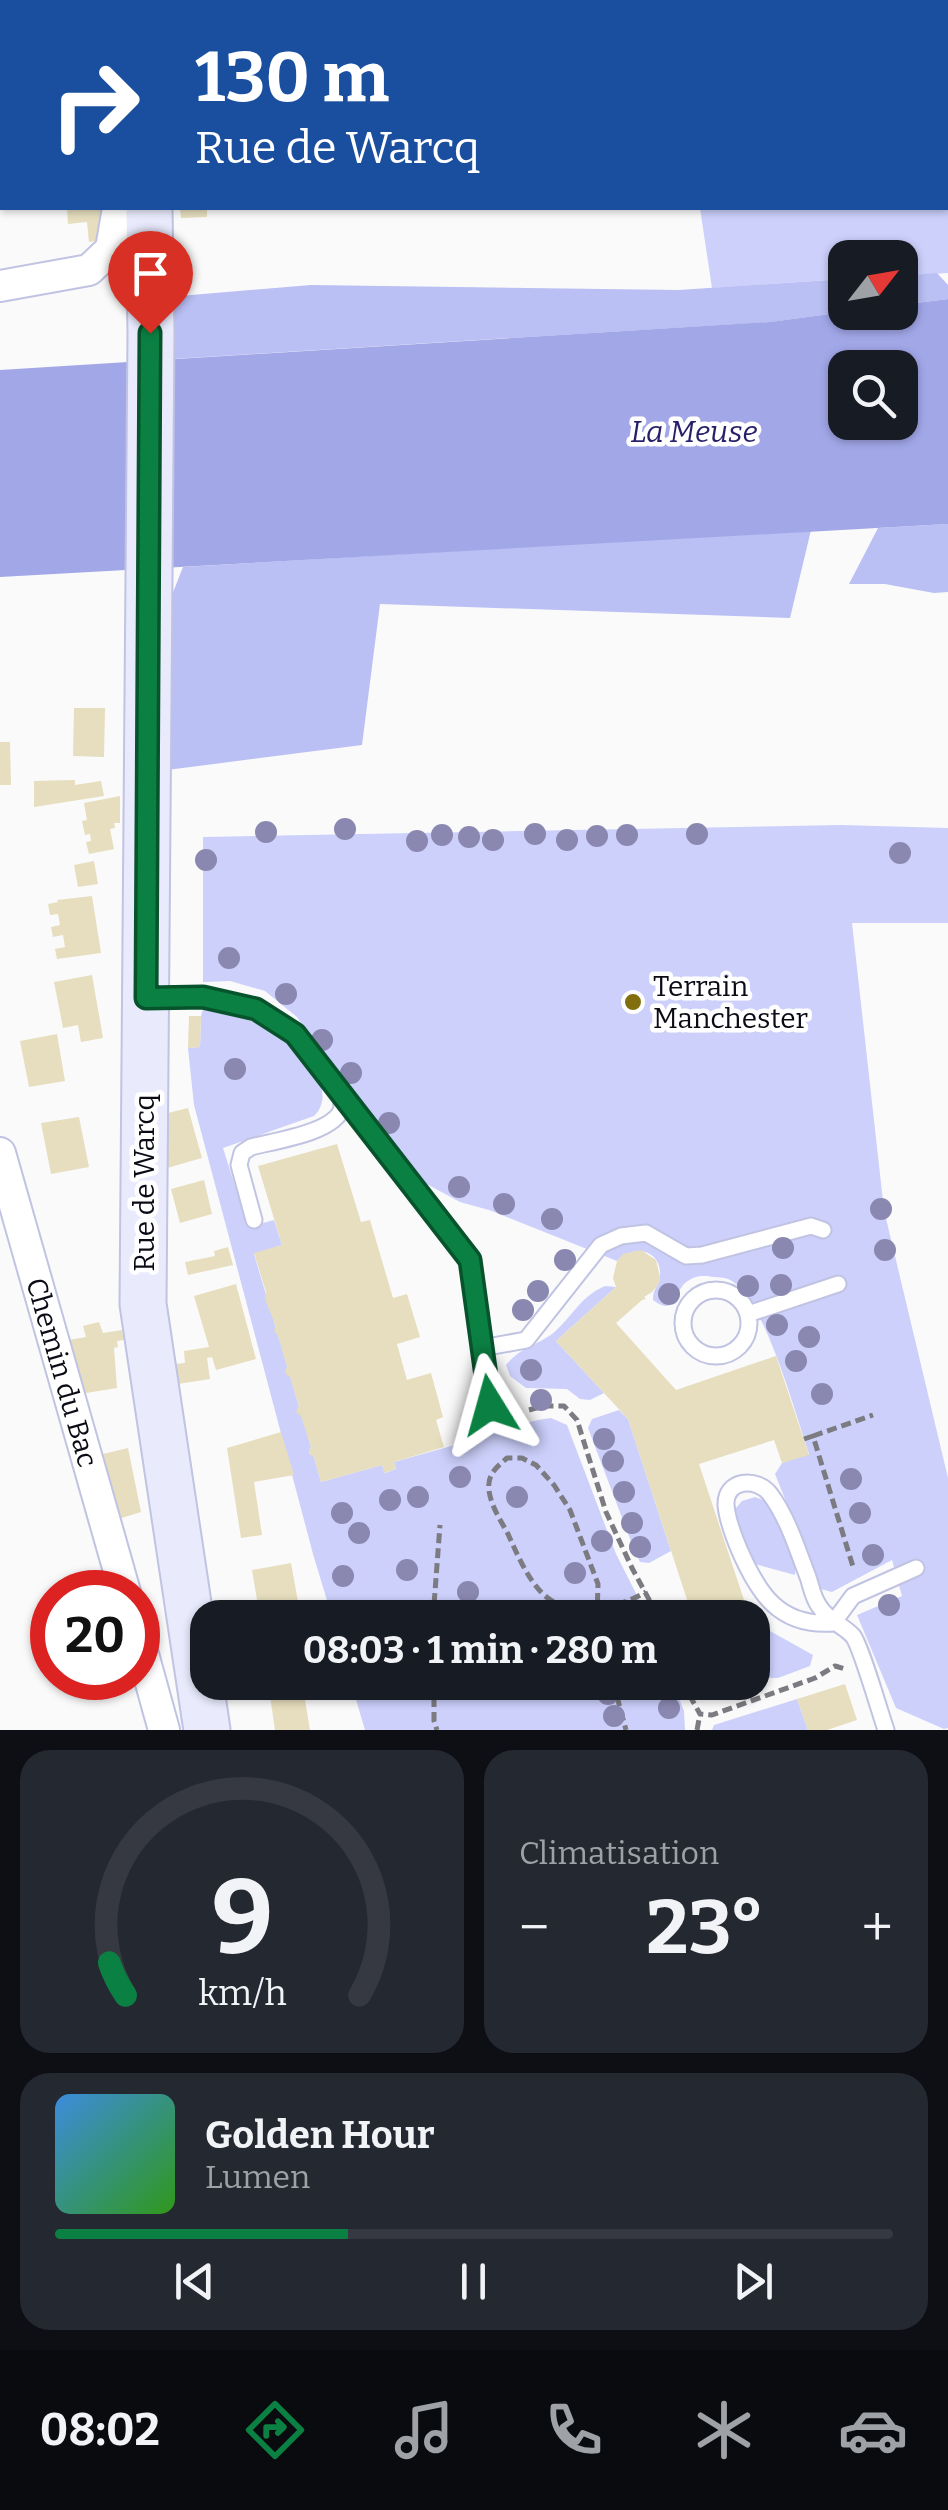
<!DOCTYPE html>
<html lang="fr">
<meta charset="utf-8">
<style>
body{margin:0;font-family:Bitter,serif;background:#242831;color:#f1f3f6;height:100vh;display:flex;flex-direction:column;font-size:38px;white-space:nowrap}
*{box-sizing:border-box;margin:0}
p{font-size:32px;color:#9ea1a6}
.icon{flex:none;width:55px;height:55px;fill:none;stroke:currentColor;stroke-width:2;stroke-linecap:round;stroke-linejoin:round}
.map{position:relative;height:1730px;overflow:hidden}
.details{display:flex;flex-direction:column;gap:20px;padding:20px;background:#0d0f14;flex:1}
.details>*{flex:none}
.top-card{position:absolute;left:0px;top:0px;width:950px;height:210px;box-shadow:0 2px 8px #0004;background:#1a4fa0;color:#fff;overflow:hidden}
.needle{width:65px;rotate:59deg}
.controls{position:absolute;left:828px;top:240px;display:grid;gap:20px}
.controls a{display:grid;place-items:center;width:90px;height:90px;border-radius:20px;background:#171b24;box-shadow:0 2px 8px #0004;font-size:50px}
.speed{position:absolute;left:30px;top:1570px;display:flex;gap:20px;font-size:50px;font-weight:700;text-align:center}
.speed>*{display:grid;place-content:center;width:130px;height:130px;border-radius:50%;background:#171b24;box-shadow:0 2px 8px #0004;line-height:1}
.speed .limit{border:15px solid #d22;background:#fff;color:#111}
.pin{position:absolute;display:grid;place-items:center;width:85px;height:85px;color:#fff;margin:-102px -42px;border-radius:50% 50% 50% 0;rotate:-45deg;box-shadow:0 0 10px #0007}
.pin .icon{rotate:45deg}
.me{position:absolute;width:110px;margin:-55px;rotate:352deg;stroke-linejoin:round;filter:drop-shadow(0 0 8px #0008)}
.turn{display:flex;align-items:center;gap:35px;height:210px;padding:0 30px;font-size:45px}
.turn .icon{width:130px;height:130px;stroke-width:2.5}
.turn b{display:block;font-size:70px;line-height:85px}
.big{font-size:75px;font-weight:700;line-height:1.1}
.details .widget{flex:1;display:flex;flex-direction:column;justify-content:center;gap:15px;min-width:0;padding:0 35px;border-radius:30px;background:#242831}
.details .dial{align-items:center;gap:0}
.dial svg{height:260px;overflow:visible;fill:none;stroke:#363941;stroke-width:7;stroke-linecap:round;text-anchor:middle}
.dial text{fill:#f1f3f6;stroke:none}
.song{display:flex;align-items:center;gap:30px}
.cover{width:120px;height:120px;border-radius:15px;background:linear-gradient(135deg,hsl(210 70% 55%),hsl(110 70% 35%))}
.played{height:10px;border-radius:5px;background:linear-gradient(90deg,#0b8043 35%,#363941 35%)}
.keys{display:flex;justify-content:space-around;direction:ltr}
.heat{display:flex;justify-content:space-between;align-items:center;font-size:55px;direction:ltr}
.details .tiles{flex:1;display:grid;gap:20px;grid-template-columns:1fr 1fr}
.widget:last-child{grid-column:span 2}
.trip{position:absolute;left:190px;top:1600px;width:580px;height:100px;border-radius:30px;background:#171b24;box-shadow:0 2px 8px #0004;font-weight:700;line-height:100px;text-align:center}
.tab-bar{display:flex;height:160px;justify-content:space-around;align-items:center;background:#090b0e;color:#9ea1a6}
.tab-bar .icon{width:70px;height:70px}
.tab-bar .on{color:#0b8043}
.tab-bar b{font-size:45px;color:#f1f3f6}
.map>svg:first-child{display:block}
</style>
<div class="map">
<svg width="948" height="1730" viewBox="0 0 948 1730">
<rect width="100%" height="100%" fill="#fafafa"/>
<path fill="#ccd0fb" d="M948 41V273L900 276V258H845V279L712 288 700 208H948Z
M841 825 948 828V923H852L884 1210 948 1478V1728L944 1729 896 1708 857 1615 902 1596 892 1560 832 1592 821 1589 775 1474 782 1463 809 1454C796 1416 764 1296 730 1280 725 1277 720 1278 714 1277 703 1275 695 1275 685 1283 674 1293 676 1317 653 1300 653 1287 659 1288 660 1276 662 1249 633 1244 617 1261L489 1210 460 1202 423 1182 378 1131 327 1063 297 1017 265 991 230 981 203 982V837Z
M203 1009C224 1015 245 1017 264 1026 291 1038 343 1087 314 1116L223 1148 248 1227 274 1220 282 1245 254 1254 311 1447 309 1453 314 1457 321 1482 382 1465 385 1473 396 1469 394 1462 476 1439 498 1430 538 1420 551 1418 567 1425 616 1554 648 1617H332L313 1554 194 1105 188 1048 200 1047 201 1016Z
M605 1286 616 1287 556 1341 604 1393 590 1400 580 1399 567 1389 526 1388 510 1376 506 1365C522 1346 534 1347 552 1334 572 1318 579 1297 605 1286Z
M619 1410 628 1419 671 1551 649 1563 640 1562 635 1552 588 1428 592 1419Z
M755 1497 763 1500 770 1507 796 1564 795 1575 755 1564 741 1537 735 1509 742 1501Z
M752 1621 813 1655 810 1666 778 1678H770Z
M351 1683H673L684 1711 685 1730H365Z
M797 1699 808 1730H712L714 1725Z"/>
<path fill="#babff4" d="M937 273 948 285V299L900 305V276Z
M845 279V312L771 322 172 359 168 297 311 285 679 290Z
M948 524V592L934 593 885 584H849L878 528Z
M811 530 790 618 380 604 362 745 167 770 172 595 183 567Z"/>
<path fill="#a2a7e8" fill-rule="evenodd" d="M948 299V524L0 577V370L770 322 845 312H900V305ZM845 368H900V422H845Z"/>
<path fill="#e6debe" d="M67 208H106L101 240 89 242 87 222 68 224Z
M180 208H207V217L181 218Z
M74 708H105L104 757 73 756Z
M0 742H10L11 785H0Z
M75 780V785L101 781 104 796 34 807V781Z
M120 796V823H114L115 828 110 829 114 849 89 854 86 842 91 841 90 834 85 835 82 821 87 820 84 803Z
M94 861 98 884 78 887 74 865Z
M92 896 101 953 57 959 55 949 65 947 63 935 53 937 51 927 60 925 58 914 50 915 48 904 58 902 57 900Z
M92 975 103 1038 81 1042 78 1025 63 1028 54 982Z
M189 1016H201L200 1047 188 1048Z
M57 1034 65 1081 29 1087 20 1041Z
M188 1108 202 1158 167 1168 168 1113Z
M79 1117 89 1167 51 1174 41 1123Z
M337 1144 361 1222 370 1220 393 1298 407 1294 420 1337 397 1344 407 1380 431 1373 443 1417 436 1420 444 1447 394 1462 396 1469 384 1473 382 1465 321 1482 314 1457 309 1453 311 1447 301 1416 296 1412 299 1406 290 1377 285 1373 287 1366 278 1336 274 1330 276 1327 265 1299 266 1292 254 1253 282 1245 258 1166Z
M204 1180 212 1214 180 1223 171 1189Z
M228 1247 233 1265 188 1275 185 1262 215 1256 214 1251Z
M641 1250 656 1260 660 1277 658 1285 652 1292 644 1297 646 1299 642 1300 616 1323 676 1390 776 1356 809 1455 782 1463 774 1440 699 1464 750 1618H693L628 1419 556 1341 616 1287 613 1278 617 1261 623 1254Z
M236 1284 256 1359 216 1370 212 1357 207 1358 210 1379 178 1384 175 1364 185 1363 184 1351 209 1347 194 1296Z
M99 1322 103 1333 122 1330 124 1340 117 1341 118 1347 114 1348 117 1388 80 1394 69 1340 86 1337 83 1326Z
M281 1432 294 1475 254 1482 262 1535 241 1538 227 1448Z
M128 1448 141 1512 115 1520 99 1455Z
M291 1563 301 1618H260L252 1570Z
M753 1628 770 1678 718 1695 714 1682H752Z
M268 1682H302L310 1730H275Z
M845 1684 857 1720 827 1730H808L797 1699Z"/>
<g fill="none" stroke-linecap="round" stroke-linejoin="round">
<g stroke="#c0c3e2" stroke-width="19">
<path id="service" d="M149 998 203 997 256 1009 295 1034 470 1259 490 1405 512 1416
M254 1220 239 1165 242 1153 251 1147C273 1141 335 1133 342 1108 342 1107 341 1092 341 1091
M683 1323a33 33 0 1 1 66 0a33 33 0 1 1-66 0Z
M748 1314 838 1284
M482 1348 526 1340 601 1245 621 1236 646 1233 686 1256 702 1255 811 1226 823 1230
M886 1730C880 1713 861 1646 853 1636 843 1625 828 1621 819 1606 813 1598 811 1586 808 1577 797 1549 788 1518 770 1494 757 1477 725 1479 726 1505 727 1519 734 1537 739 1549 758 1593 779 1627 833 1623L853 1596 916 1568"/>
</g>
<g stroke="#c0c3e2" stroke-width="34">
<g id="minor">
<path d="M528 0V2"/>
<path d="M0 286 89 270 111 249 118 208"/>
<path id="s1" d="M0 1153 125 1592"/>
<path d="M138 1636 164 1730"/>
</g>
</g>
<g stroke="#c0c3e2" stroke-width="49">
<path id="secondary" d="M146 0V2
M307 0 372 2
M632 2 638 0
M149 208 151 333 143 1304 207 1730"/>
</g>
<path stroke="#7b7b81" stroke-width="5" stroke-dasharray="10 5" stroke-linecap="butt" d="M529 1410 543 1406H564L577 1420 606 1512 632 1568 659 1618
M813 1436 873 1415
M804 1439 813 1436 854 1570
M433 1618 440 1525
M597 1618 598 1584 570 1510 554 1485 536 1465 522 1458H507C499 1465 490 1472 489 1483 487 1500 500 1519 508 1534 517 1554 527 1578 543 1594 570 1620 617 1609 646 1592
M434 1682V1721L437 1730
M613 1682 626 1730
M682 1682 700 1714 712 1715 815 1678 835 1666 845 1669
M697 1730 700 1714"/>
<use href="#service" stroke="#fff" stroke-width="15"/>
<use href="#minor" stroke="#fff" stroke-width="30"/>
<use href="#secondary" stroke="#e9ebfd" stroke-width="45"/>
</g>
<g fill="#8a88b0">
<circle cx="345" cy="829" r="11"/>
<circle cx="266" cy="832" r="11"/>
<circle cx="535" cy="834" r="11"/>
<circle cx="697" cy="834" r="11"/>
<circle cx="442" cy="835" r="11"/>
<circle cx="627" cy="835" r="11"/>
<circle cx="597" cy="836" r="11"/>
<circle cx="469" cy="837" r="11"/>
<circle cx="493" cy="840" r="11"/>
<circle cx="567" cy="840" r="11"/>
<circle cx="417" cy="841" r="11"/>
<circle cx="900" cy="853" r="11"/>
<circle cx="206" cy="860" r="11"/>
<circle cx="229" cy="958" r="11"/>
<circle cx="286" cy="994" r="11"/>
<circle cx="322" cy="1040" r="11"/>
<circle cx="235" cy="1069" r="11"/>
<circle cx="351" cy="1073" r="11"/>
<circle cx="389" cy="1123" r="11"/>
<circle cx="459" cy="1187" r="11"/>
<circle cx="504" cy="1204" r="11"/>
<circle cx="881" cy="1209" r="11"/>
<circle cx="552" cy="1219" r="11"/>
<circle cx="783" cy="1248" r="11"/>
<circle cx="885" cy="1250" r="11"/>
<circle cx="565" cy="1260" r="11"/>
<circle cx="781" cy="1285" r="11"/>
<circle cx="748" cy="1286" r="11"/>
<circle cx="538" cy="1291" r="11"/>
<circle cx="669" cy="1294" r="11"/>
<circle cx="523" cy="1310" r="11"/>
<circle cx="777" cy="1325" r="11"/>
<circle cx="809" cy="1337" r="11"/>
<circle cx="796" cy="1361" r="11"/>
<circle cx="531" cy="1370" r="11"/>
<circle cx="822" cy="1394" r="11"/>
<circle cx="541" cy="1400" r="11"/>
<circle cx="604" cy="1439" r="11"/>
<circle cx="613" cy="1461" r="11"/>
<circle cx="460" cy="1477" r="11"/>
<circle cx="851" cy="1479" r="11"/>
<circle cx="624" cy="1492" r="11"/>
<circle cx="418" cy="1497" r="11"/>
<circle cx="517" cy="1497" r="11"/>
<circle cx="390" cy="1500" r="11"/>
<circle cx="342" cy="1513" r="11"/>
<circle cx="860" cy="1513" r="11"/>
<circle cx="632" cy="1523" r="11"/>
<circle cx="359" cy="1533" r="11"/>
<circle cx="602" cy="1541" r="11"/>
<circle cx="640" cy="1547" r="11"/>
<circle cx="873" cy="1555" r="11"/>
<circle cx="407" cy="1570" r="11"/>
<circle cx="575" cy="1573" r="11"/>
<circle cx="343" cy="1576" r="11"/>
<circle cx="468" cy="1592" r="11"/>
<circle cx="889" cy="1605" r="11"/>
<circle cx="608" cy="1694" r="11"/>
<circle cx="669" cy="1708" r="11"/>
<circle cx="614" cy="1716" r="11"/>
</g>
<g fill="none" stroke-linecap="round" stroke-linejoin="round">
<g stroke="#07532c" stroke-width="25">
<path id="route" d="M150 333 146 998 203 997 256 1009 295 1034 470 1260 490 1405"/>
</g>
<use href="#route" stroke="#0b8043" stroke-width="18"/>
</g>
<circle fill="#836e0d" stroke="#fff" stroke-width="4" cx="633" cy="1002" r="10"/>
<g text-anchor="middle" stroke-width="9" stroke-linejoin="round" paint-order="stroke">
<g font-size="28" fill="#0b0b16" stroke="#fff" text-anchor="start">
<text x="653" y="996">Terrain<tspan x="653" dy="32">Manchester</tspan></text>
</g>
<g font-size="28" fill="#0b0b16" stroke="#fff">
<text transform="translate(144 1183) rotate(-90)" y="10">Rue de Warcq</text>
<text dy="10" stroke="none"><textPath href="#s1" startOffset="228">Chemin du Bac</textPath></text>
</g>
<g font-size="30" font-style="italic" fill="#261f69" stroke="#fff">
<text x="694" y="442">La Meuse</text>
</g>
</g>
</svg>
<div class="controls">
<a><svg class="needle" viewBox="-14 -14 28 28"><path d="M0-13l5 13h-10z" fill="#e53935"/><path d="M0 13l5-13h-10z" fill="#9ea1a6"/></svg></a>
<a><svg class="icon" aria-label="search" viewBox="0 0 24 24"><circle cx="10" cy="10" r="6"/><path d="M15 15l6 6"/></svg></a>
</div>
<div class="speed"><div class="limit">20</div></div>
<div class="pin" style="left:150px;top:333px;background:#d93025"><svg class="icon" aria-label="arrive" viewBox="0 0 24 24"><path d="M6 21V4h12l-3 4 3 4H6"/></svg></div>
<svg class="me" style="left:490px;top:1405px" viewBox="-20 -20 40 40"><path d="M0-17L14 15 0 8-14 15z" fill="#0b8043" stroke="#fff" stroke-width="4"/></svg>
<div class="trip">08:03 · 1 min · 280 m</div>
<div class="top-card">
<div class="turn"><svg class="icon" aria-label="right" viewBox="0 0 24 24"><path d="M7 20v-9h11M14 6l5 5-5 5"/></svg><div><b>130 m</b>Rue de Warcq</div></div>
</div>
</div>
<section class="details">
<div class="tiles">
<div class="widget dial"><svg viewBox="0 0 100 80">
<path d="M14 69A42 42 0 1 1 86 69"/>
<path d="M14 69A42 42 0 0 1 9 59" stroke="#0b8043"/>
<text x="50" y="56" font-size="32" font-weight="700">9</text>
<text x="50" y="72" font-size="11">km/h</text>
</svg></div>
<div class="widget"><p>Climatisation</p>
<div class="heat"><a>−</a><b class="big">23°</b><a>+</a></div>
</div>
<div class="widget">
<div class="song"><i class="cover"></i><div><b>Golden Hour</b><p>Lumen</p></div></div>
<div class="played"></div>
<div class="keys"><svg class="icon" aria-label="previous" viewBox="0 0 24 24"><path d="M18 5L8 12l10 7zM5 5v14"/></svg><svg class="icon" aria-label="pause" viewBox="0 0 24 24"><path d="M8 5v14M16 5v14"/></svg><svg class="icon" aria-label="next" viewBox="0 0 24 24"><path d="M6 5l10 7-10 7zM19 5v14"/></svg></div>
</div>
</div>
</section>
<nav class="tab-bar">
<b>08:02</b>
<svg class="icon on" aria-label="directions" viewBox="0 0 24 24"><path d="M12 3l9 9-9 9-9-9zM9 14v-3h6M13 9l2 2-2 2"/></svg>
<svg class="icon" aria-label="music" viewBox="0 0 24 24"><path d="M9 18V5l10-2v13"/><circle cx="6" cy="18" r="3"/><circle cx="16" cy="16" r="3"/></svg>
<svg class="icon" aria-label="phone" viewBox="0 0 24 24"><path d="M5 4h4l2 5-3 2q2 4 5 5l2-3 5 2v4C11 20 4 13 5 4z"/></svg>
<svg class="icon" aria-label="climate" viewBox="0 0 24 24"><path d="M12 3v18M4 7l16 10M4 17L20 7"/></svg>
<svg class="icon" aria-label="car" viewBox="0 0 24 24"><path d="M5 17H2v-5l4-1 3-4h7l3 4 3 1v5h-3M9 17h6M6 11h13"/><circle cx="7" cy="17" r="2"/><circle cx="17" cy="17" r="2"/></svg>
</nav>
